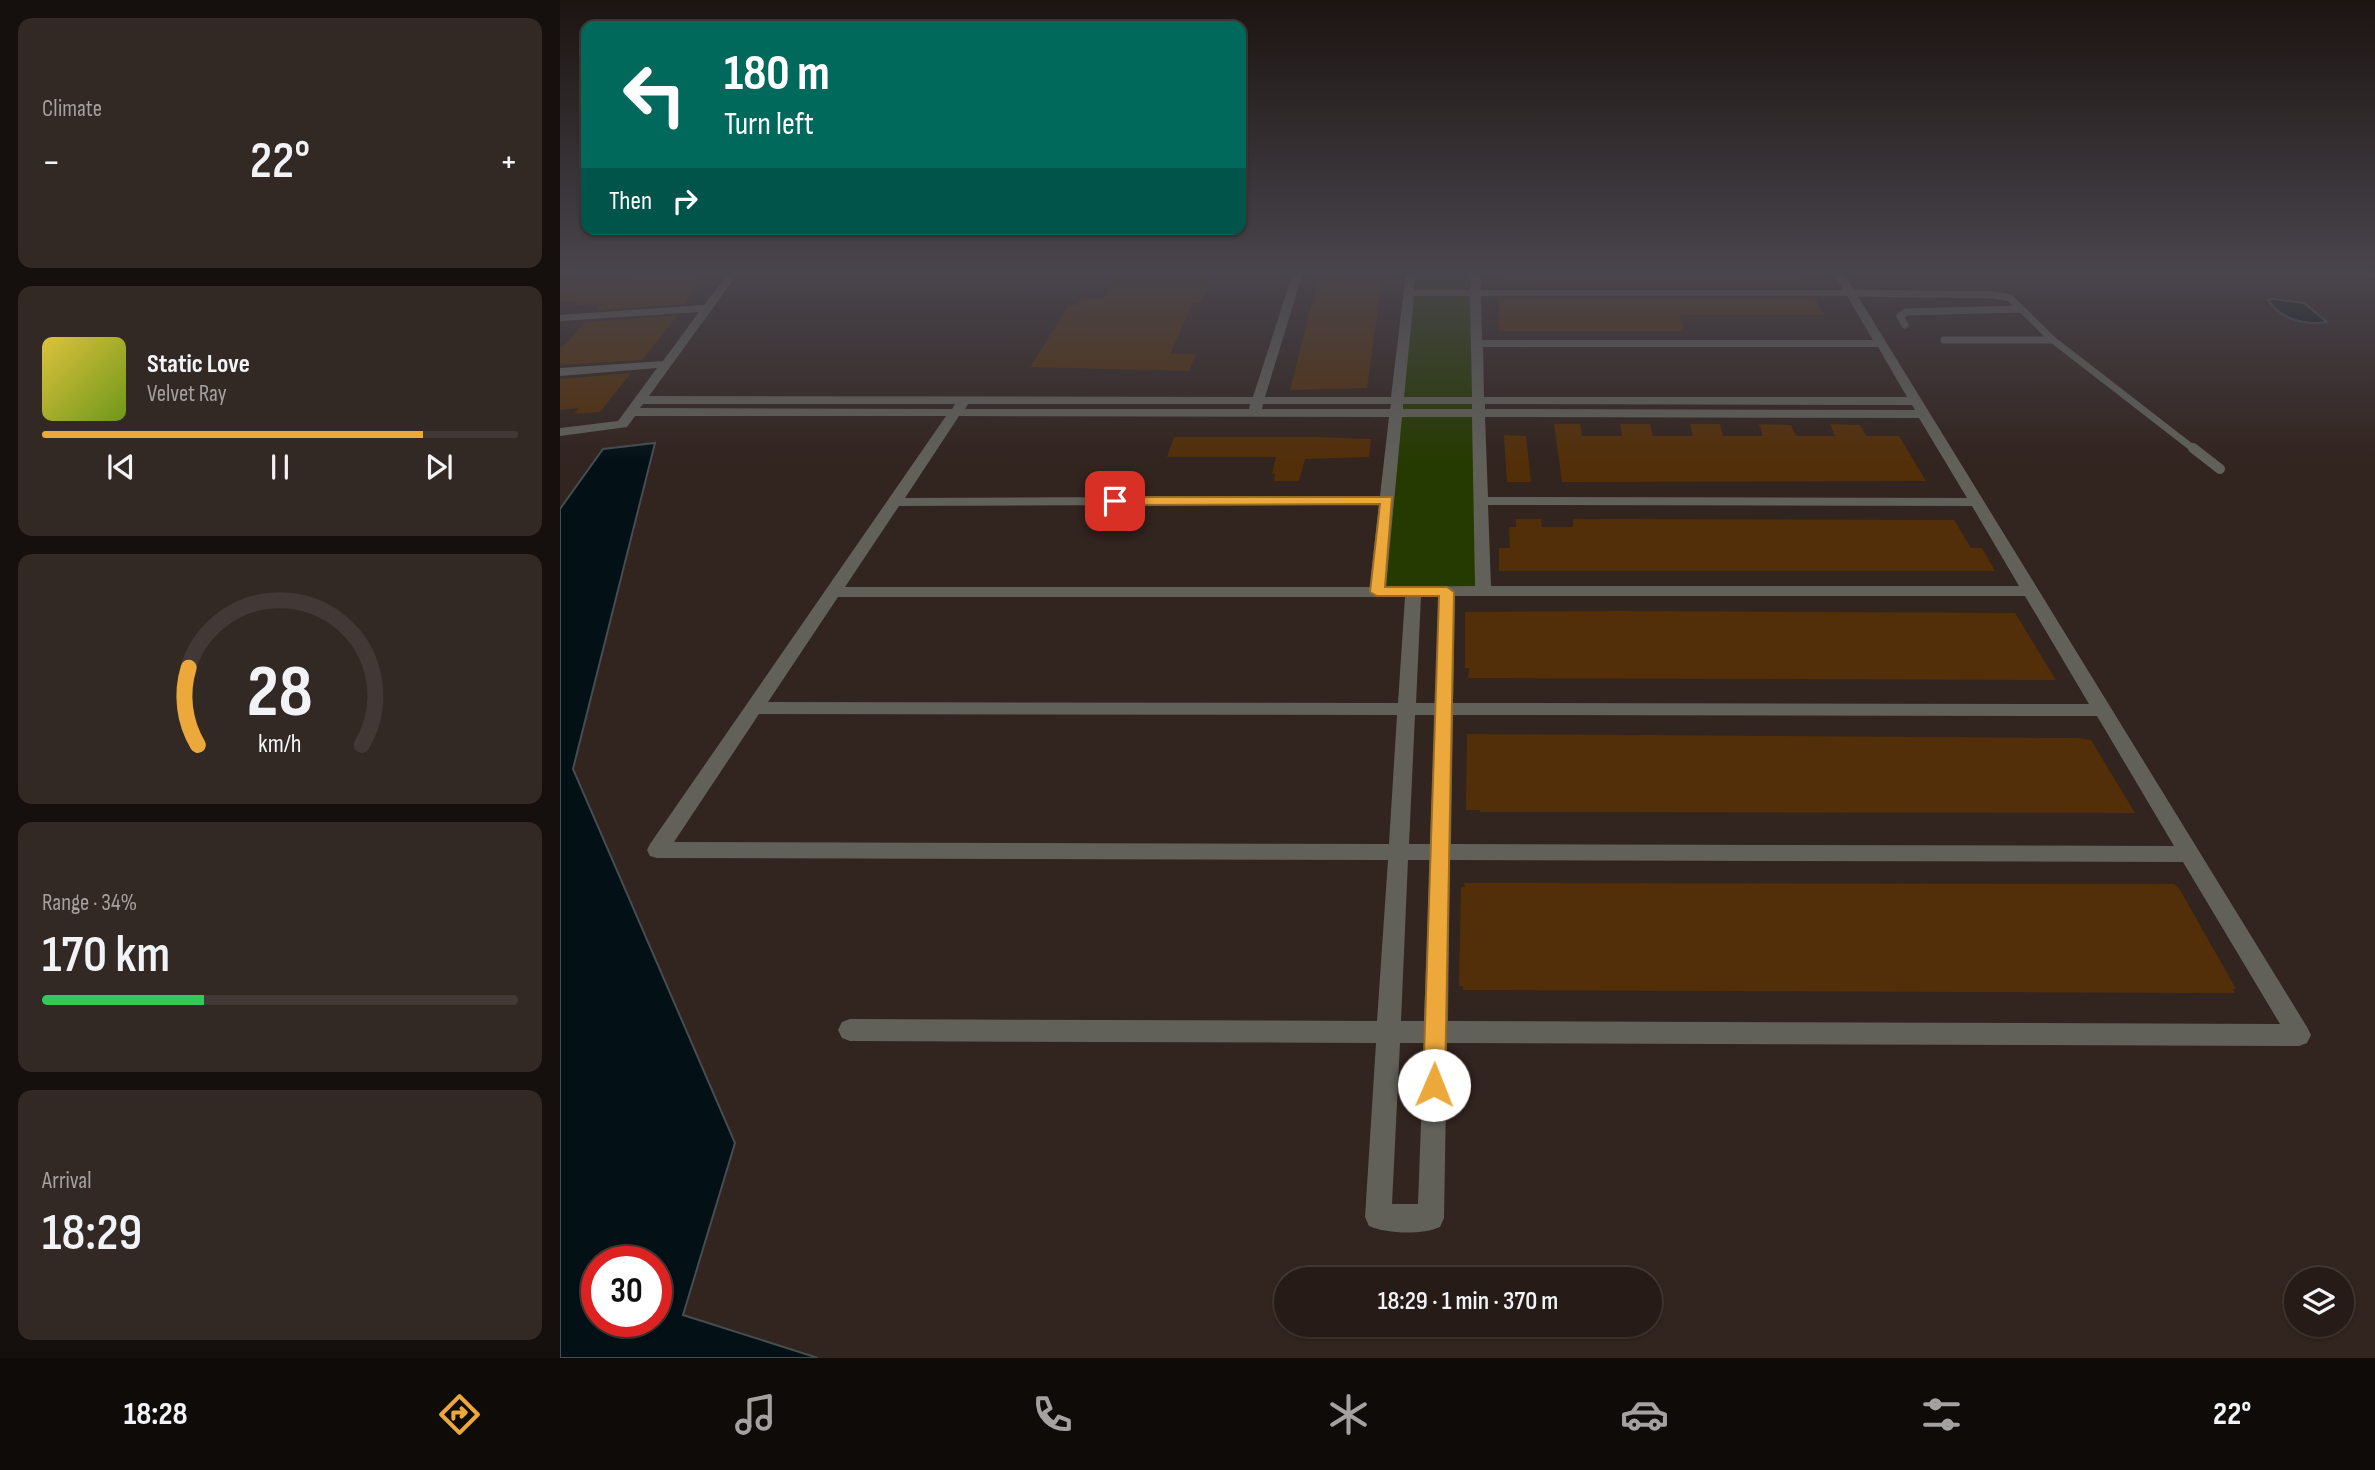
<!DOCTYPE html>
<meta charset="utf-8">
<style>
body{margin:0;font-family:"Sofia Sans Condensed",sans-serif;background:#322824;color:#f1f3f6;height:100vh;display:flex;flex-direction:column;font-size:26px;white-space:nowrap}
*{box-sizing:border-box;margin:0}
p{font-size:23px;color:#a4a1a1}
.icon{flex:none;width:38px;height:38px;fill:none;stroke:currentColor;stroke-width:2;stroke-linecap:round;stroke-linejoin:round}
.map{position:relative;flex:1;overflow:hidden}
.sheet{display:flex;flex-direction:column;gap:18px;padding:18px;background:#150f0d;width:560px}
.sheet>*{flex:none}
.guide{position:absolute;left:21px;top:21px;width:665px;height:214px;border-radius:14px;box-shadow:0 2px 5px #0004,0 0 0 2px #423936;background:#00695c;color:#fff;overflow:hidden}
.buttons{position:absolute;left:1724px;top:1267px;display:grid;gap:14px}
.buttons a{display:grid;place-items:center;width:70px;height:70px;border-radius:50%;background:#261b17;box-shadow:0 2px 5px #0004,0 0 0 2px #423936;font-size:35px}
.speed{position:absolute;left:21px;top:1246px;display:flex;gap:14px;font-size:35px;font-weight:700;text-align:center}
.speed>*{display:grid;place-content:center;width:91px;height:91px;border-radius:50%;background:#261b17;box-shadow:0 2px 5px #0004,0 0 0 2px #423936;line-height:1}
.speed .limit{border:10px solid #d22;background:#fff;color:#111}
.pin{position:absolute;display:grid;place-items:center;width:60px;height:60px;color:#fff;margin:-30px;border-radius:14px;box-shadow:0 4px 10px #0006}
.me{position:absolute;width:77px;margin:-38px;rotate:1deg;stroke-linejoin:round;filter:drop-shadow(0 0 5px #0008)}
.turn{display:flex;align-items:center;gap:24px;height:147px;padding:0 28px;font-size:32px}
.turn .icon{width:91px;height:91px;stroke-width:2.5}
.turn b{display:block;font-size:49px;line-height:60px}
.then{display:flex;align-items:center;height:66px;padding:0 28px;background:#0003;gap:14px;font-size:26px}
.big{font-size:52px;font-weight:600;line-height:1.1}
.sheet .widget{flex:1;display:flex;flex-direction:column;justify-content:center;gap:10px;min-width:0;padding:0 24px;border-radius:14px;background:#322824}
.sheet .dial{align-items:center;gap:0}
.dial svg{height:182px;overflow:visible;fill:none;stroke:#423936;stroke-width:7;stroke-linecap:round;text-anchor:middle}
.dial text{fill:#f1f3f6;stroke:none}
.song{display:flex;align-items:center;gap:21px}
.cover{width:84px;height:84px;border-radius:10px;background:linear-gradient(135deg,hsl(50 70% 55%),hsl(80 70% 35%))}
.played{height:7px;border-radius:4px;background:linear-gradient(90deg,#eda83b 80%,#423936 80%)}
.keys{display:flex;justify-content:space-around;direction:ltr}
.heat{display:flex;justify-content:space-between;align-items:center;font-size:38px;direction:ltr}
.charge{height:10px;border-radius:5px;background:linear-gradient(90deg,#34c759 34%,#423936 0)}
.trip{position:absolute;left:714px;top:1267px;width:388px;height:70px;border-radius:35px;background:#261b17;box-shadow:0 2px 5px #0004,0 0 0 2px #423936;font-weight:600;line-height:70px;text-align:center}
.tab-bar{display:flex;height:112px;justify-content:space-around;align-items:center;background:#0f0b09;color:#a4a1a1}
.tab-bar .icon{width:49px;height:49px}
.tab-bar .selected{color:#eda83b}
.tab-bar b{font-size:32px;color:#f1f3f6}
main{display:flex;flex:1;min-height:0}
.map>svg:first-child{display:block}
</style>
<main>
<section class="sheet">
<div class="widget"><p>Climate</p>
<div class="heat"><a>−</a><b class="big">22°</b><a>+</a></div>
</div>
<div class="widget">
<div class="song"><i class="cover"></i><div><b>Static Love</b><p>Velvet Ray</p></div></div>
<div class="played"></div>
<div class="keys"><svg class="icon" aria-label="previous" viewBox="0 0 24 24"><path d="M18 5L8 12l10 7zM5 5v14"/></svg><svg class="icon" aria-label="pause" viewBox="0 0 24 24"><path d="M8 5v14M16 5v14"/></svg><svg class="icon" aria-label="next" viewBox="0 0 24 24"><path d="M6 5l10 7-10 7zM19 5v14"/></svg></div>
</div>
<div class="widget dial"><svg viewBox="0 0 100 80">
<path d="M14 69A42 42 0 1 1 86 69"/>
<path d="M14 69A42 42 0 0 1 10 35" stroke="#eda83b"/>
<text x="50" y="56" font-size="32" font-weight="700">28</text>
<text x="50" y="72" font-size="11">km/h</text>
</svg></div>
<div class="widget"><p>Range · 34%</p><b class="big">170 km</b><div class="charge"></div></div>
<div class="widget"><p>Arrival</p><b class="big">18:29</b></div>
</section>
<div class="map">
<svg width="1815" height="1358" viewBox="0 0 1815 1358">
<rect width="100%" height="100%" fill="#32241f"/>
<path fill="#253a00" d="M851 272H915L923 592H817Z"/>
<path fill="#031116" stroke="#464d50" stroke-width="2" fill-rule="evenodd" d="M1712 299 1744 303 1767 322C1745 326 1721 319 1708 300Z
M95 443 13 769 175 1143 123 1315 258 1358H0V509L43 449ZM37 1262H96V1321H37Z"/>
<path fill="#532f09" d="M145 272 139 285 124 304 36 310 41 304 13 305 17 301 0 302V286L4 282Z
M1017 272 1241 273 1249 287H938L937 273Z
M783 278 782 281H822L807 388 730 390 758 279Z
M551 284H650L641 303H633L610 354H636L629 371 470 367 509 305H517L521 299H542Z
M939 299H1255L1264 315H1119L1124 331H939Z
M117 316 82 360 0 365V347L4 346 25 322Z
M71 373 40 412 14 414 19 408 0 410V379Z
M994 424H1020L1022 436H1062L1060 424H1090L1093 436H1133L1130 424H1160L1163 436H1203L1199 424 1231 425 1236 436H1275L1270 424 1300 425 1306 436H1339L1366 481 1002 482Z
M944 435 966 436 971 482H947Z
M614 437H755L811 439 809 457 745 459 739 481H714L715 474H712L716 457H607Z
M956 519H981L982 527H1013V519L1394 520 1411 548H1422L1435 571H939V548H950L949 527H956Z
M1058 611 1455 613 1496 680 908 678 909 668H905V612Z
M907 734 1517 738 1531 740 1575 813 920 812V810H906Z
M904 883 1614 884 1619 888 1676 989H1673L1675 993H1646L903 990V986H899L901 887H905Z"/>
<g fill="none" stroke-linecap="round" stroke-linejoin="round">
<path stroke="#61615a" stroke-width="7" d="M1292 293 1435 295 1450 298 1493 340 1635 450
M1345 325 1340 316 1346 312 1461 309
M1384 340H1493"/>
<path stroke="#61615a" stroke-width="10" d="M1633 448 1660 469"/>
<path fill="#61615a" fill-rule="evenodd" d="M0 272H27L22 275 0 276Z
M169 272H179L89 396 693 397 733 272H743L705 397H831L846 272H856L854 290H910V272H920L921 290H1283L1273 272H1283L1747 1027 1751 1035 1747 1043 1739 1046 887 1043 884 1218 880 1227C862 1235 827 1234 809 1226L805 1217 816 1043 290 1041 282 1038 278 1030 282 1022 290 1019 817 1021 828 860 97 858 90 856 87 850 90 844 386 416H75L67 427 0 436V428L58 421 97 368 0 376V368L103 361 139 312 0 321V315L144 305ZM854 296H910L912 397H844ZM921 296H1287L1313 340H922ZM923 347H1318L1347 397H924ZM83 404H395L392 409 80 408ZM408 404H690L689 409H405ZM703 404H831L830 409H702ZM843 404H912V409H843ZM925 404 1352 405 1355 410 925 409ZM399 416 829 417 820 496 345 498ZM842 417H912L915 586 826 587ZM925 417 1359 418 1407 498 928 497ZM819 504 810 587H285L339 506ZM928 505 1412 506 1459 586H931ZM861 596H879L875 703H856ZM895 596H1465L1529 704 893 703ZM278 597H845L838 703 208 702ZM199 714 837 715 829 844 114 842ZM855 715H875L870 844H849ZM893 715 1537 716 1614 846 891 844ZM848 860H870L864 1021H841ZM890 860 1623 862 1720 1024 888 1021ZM840 1043H864L858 1204H832Z"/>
<path fill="#828176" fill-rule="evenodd" d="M1792 272H1815V277Z"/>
</g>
<linearGradient id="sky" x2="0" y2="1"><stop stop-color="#1c1411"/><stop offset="0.59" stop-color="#49454d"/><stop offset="1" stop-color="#49454d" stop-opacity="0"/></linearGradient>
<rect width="1815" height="462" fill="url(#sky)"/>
<path fill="#eda83b" stroke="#9a6d26" stroke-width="2" d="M832 497 825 587H887L894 592 885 1085 882 1093 874 1096 866 1093 863 1085 879 596H817L810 592 820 504 555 505 548 501 555 497Z"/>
</svg>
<div class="buttons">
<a><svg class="icon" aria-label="layers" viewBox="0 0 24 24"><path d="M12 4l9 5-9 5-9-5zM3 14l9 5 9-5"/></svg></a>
</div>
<div class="speed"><div class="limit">30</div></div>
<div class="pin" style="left:555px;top:501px;background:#d93025"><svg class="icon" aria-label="arrive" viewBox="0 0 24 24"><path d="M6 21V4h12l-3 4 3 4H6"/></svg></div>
<svg class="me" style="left:874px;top:1085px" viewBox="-20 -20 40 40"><circle r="19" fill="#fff"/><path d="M0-13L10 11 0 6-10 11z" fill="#eda83b"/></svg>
<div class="trip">18:29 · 1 min · 370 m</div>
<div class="guide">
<div class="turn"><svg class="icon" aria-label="left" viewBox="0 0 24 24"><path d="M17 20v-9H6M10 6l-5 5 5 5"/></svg><div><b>180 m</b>Turn left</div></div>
<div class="then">Then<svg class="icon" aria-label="right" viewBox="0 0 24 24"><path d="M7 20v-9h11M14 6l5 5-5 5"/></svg></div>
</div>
</div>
</main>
<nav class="tab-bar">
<b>18:28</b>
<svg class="icon selected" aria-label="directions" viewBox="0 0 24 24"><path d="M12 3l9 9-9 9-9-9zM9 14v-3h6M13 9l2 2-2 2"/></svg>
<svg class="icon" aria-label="music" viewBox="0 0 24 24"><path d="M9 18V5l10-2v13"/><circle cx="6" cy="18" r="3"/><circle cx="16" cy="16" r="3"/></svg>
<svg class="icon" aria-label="phone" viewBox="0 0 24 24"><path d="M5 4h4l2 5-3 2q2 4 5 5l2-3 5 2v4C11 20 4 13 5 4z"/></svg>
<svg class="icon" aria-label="climate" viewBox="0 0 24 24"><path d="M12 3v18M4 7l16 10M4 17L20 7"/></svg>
<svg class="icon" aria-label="car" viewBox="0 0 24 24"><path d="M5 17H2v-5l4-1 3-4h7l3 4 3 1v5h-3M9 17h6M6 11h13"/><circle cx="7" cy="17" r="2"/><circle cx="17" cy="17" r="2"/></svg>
<svg class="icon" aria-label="filters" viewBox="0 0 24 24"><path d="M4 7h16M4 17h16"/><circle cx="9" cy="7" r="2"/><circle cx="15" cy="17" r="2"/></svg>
<b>22°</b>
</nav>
